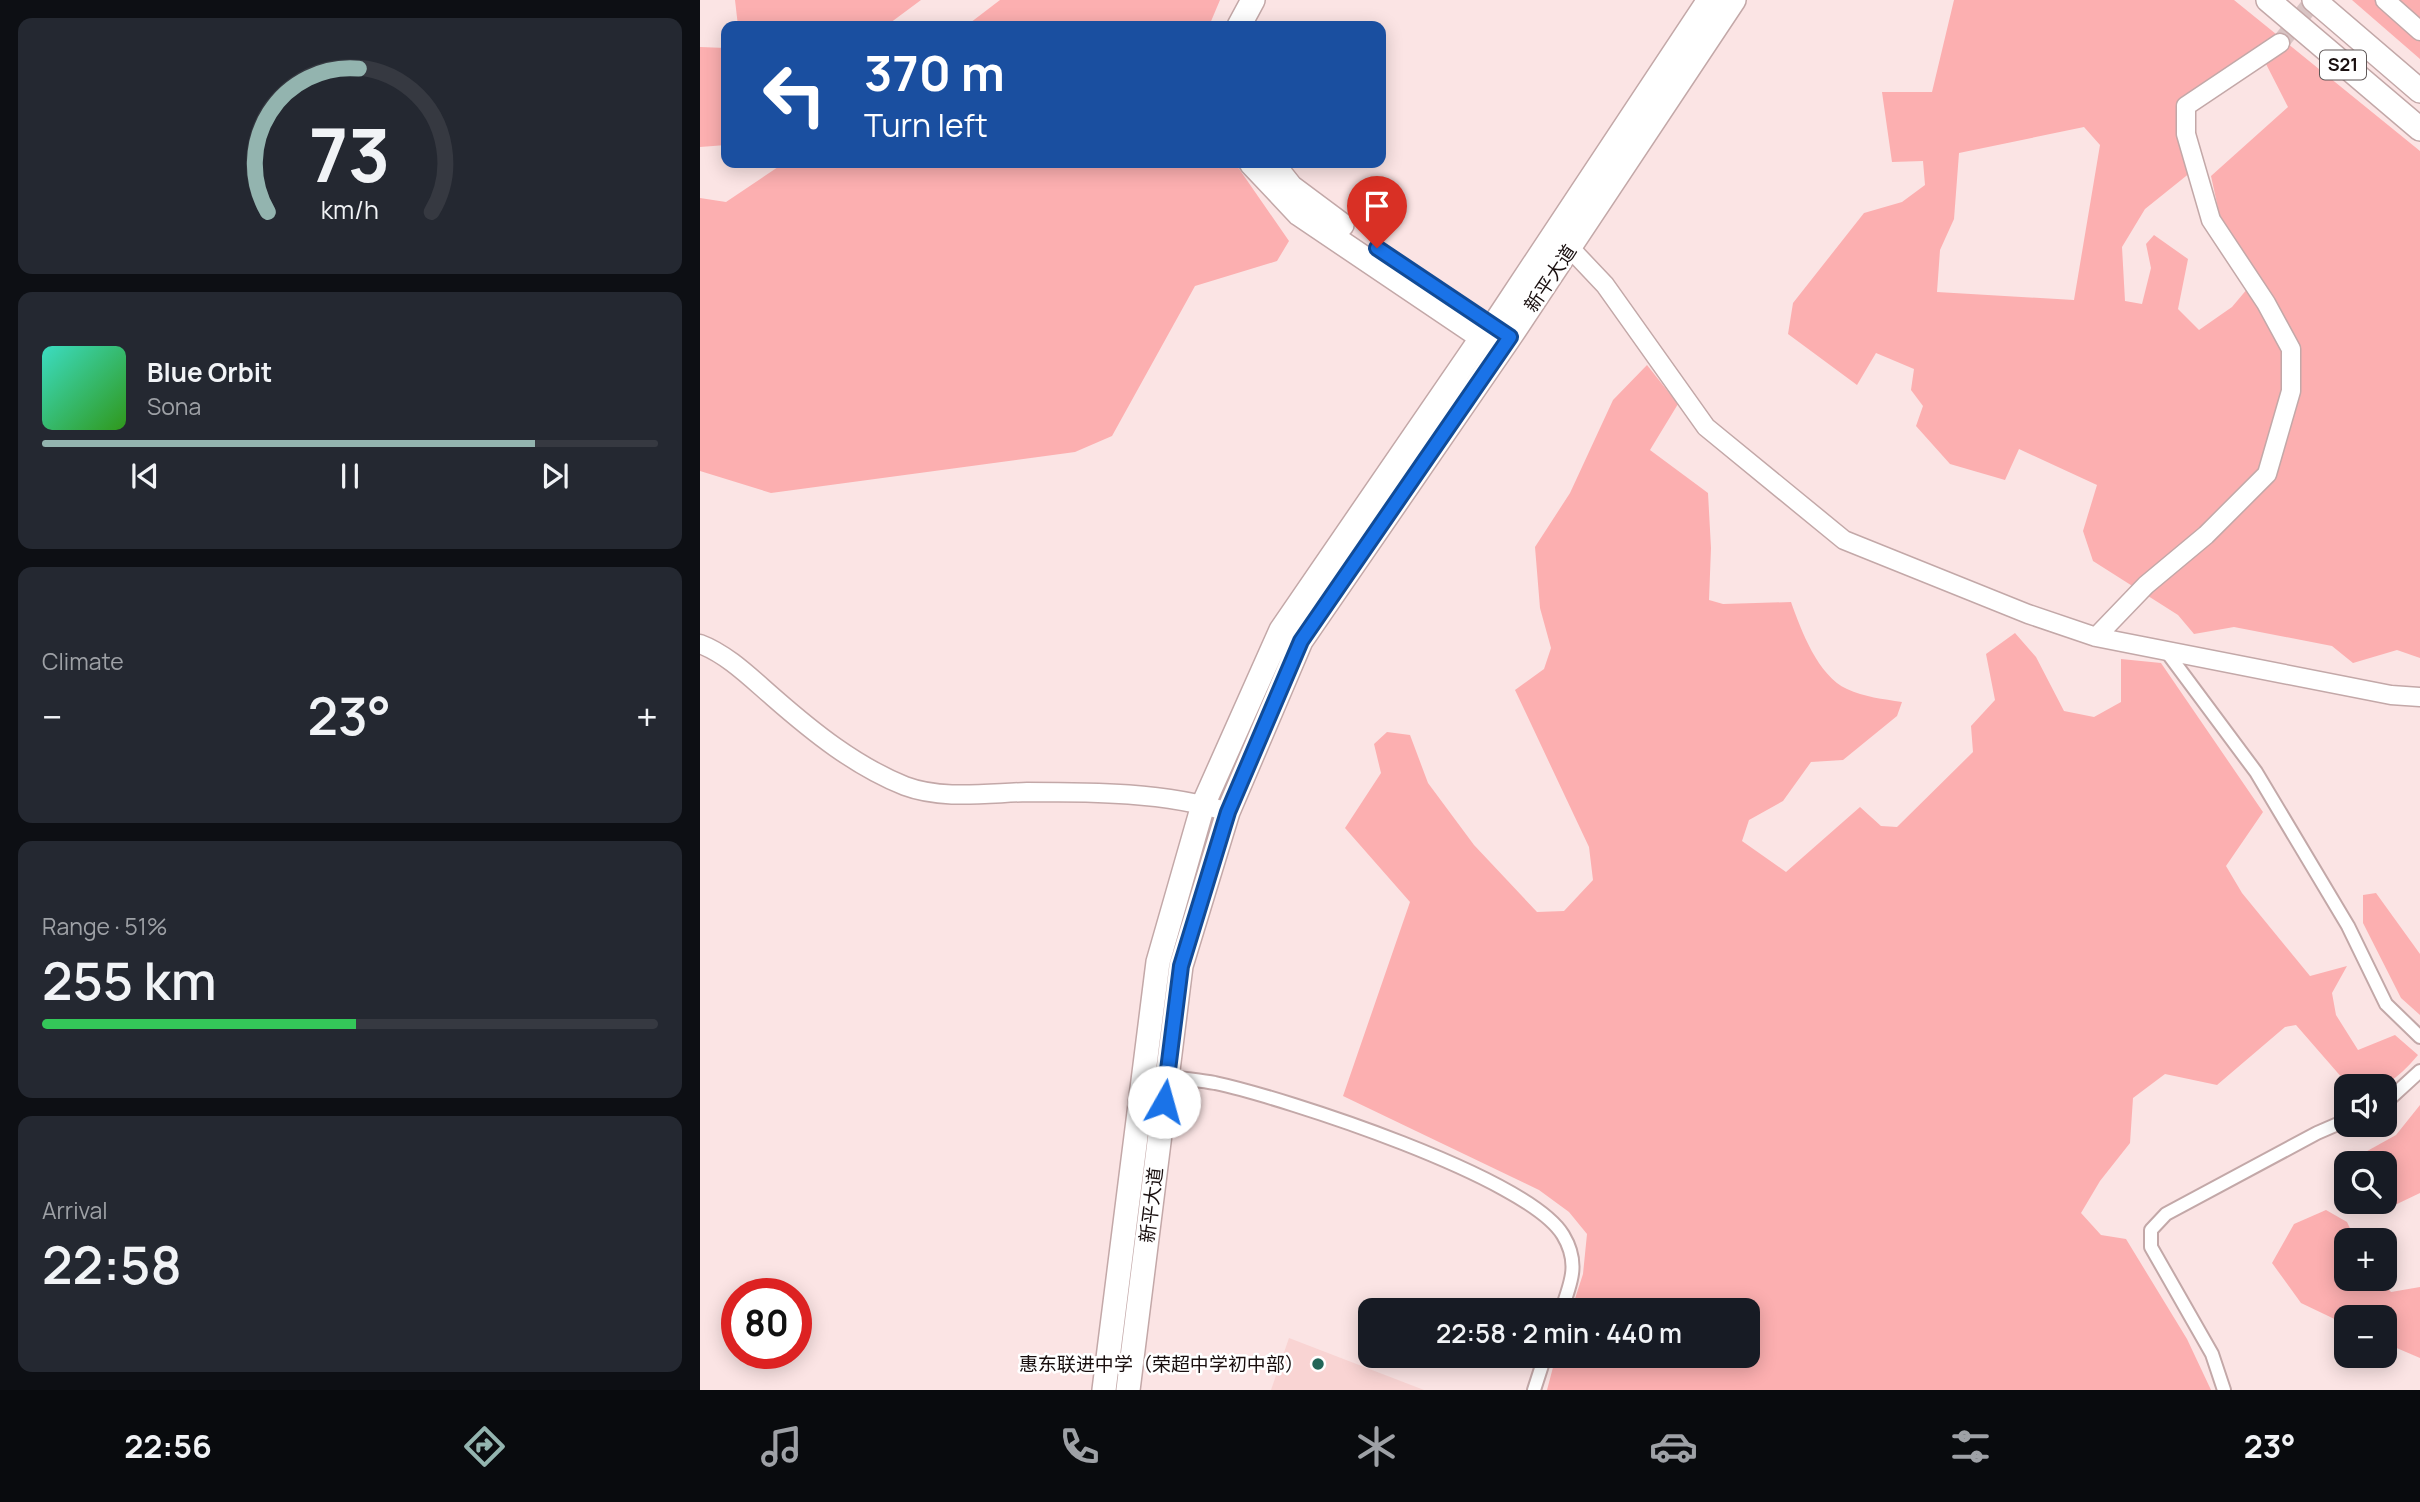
<!DOCTYPE html>
<meta charset="utf-8">
<style>
body{margin:0;font-family:Manrope,"Noto Sans SC",sans-serif;background:#242831;color:#f1f3f6;height:100vh;display:flex;flex-direction:column;font-size:26px;white-space:nowrap}
*{box-sizing:border-box;margin:0}
p{font-size:23px;color:#9ea1a6}
.icon{flex:none;width:38px;height:38px;fill:none;stroke:currentColor;stroke-width:2;stroke-linecap:round;stroke-linejoin:round}
.map{position:relative;flex:1;overflow:hidden}
.sheet{display:flex;flex-direction:column;gap:18px;padding:18px;background:#0d0f14;width:700px}
.sheet>*{flex:none}
.guide{position:absolute;left:21px;top:21px;width:665px;height:147px;border-radius:14px;box-shadow:0 4px 18px #0003;background:#1a4fa0;color:#fff;overflow:hidden}
.tools{position:absolute;left:1634px;top:1074px;display:grid;gap:14px}
.tools a{display:grid;place-items:center;width:63px;height:63px;border-radius:14px;background:#171b24;box-shadow:0 4px 18px #0003;font-size:35px}
.speed{position:absolute;left:21px;top:1278px;display:flex;gap:14px;font-size:35px;font-weight:700;text-align:center}
.speed>*{display:grid;place-content:center;width:91px;height:91px;border-radius:50%;background:#171b24;box-shadow:0 4px 18px #0003;line-height:1}
.speed .limit{border:10px solid #d22;background:#fff;color:#111}
.pin{position:absolute;display:grid;place-items:center;width:60px;height:60px;color:#fff;margin:-72px -30px;border-radius:50% 50% 50% 0;rotate:-45deg;box-shadow:0 0 7px #0007}
.pin .icon{rotate:45deg}
.me{position:absolute;width:77px;margin:-38px;rotate:7deg;stroke-linejoin:round;filter:drop-shadow(0 0 5px #0008)}
.turn{display:flex;align-items:center;gap:24px;height:147px;padding:0 28px;font-size:32px}
.turn .icon{width:91px;height:91px;stroke-width:2.5}
.turn b{display:block;font-size:49px;line-height:60px}
.big{font-size:52px;font-weight:600;line-height:1.1}
.sheet .card{flex:1;display:flex;flex-direction:column;justify-content:center;gap:10px;min-width:0;padding:0 24px;border-radius:14px;background:#242831}
.sheet .dial{align-items:center;gap:0}
.dial svg{height:182px;overflow:visible;fill:none;stroke:#363941;stroke-width:7;stroke-linecap:round;text-anchor:middle}
.dial text{fill:#f1f3f6;stroke:none}
.song{display:flex;align-items:center;gap:21px}
.cover{width:84px;height:84px;border-radius:10px;background:linear-gradient(135deg,hsl(170 70% 55%),hsl(110 70% 35%))}
.played{height:7px;border-radius:4px;background:linear-gradient(90deg,#93b4af 80%,#363941 80%)}
.keys{display:flex;justify-content:space-around;direction:ltr}
.heat{display:flex;justify-content:space-between;align-items:center;font-size:38px;direction:ltr}
.charge{height:10px;border-radius:5px;background:linear-gradient(90deg,#34c759 51%,#363941 0)}
.trip{position:absolute;left:658px;top:1298px;width:402px;height:70px;border-radius:14px;background:#171b24;box-shadow:0 4px 18px #0003;font-weight:600;line-height:70px;text-align:center}
.menu{display:flex;height:112px;justify-content:space-around;align-items:center;background:#090b0e;color:#9ea1a6}
.menu .icon{width:49px;height:49px}
.menu .current{color:#93b4af}
.menu b{font-size:32px;color:#f1f3f6}
main{display:flex;flex:1;min-height:0}
.map>svg:first-child{display:block}
</style>
<main>
<section class="sheet">
<div class="card dial"><svg viewBox="0 0 100 80">
<path d="M14 69A42 42 0 1 1 86 69"/>
<path d="M14 69A42 42 0 0 1 54 6" stroke="#93b4af"/>
<text x="50" y="56" font-size="32" font-weight="700">73</text>
<text x="50" y="72" font-size="11">km/h</text>
</svg></div>
<div class="card">
<div class="song"><i class="cover"></i><div><b>Blue Orbit</b><p>Sona</p></div></div>
<div class="played"></div>
<div class="keys"><svg class="icon" aria-label="previous" viewBox="0 0 24 24"><path d="M18 5L8 12l10 7zM5 5v14"/></svg><svg class="icon" aria-label="pause" viewBox="0 0 24 24"><path d="M8 5v14M16 5v14"/></svg><svg class="icon" aria-label="next" viewBox="0 0 24 24"><path d="M6 5l10 7-10 7zM19 5v14"/></svg></div>
</div>
<div class="card"><p>Climate</p>
<div class="heat"><a>−</a><b class="big">23°</b><a>+</a></div>
</div>
<div class="card"><p>Range · 51%</p><b class="big">255 km</b><div class="charge"></div></div>
<div class="card"><p>Arrival</p><b class="big">22:58</b></div>
</section>
<div class="map">
<svg width="1720" height="1390" viewBox="0 0 1720 1390">
<rect width="100%" height="100%" fill="#fbe4e4"/>
<path fill="#f9d4d3" d="M589 1338 724 1390H571Z"/>
<path fill="#fcafb0" fill-rule="evenodd" d="M35 0H221L186 26H38Z
M300 0H520L509 26H266Z
M1254 0H1534L1720 151V658L1697 650 1653 663 1632 646 1534 627 1494 634 1478 615 1393 561 1383 531 1397 485 1319 449 1305 480 1250 464 1216 426 1223 406 1211 390 1214 369 1176 353 1157 385 1088 334 1093 303 1164 213 1202 202 1225 185 1223 161 1192 162 1182 92H1232ZM1565 62 1588 107 1511 176 1530 263 1548 288 1532 307 1499 330 1478 309 1488 259 1454 235 1446 244 1451 268 1442 304 1425 301 1422 247 1445 209 1501 164 1493 112ZM1384 127 1400 145 1374 300 1237 292 1240 250 1254 219 1259 153Z
M1652 0H1720V59Z
M0 47 26 48V145L0 147Z
M84 163H535L589 241 577 261 495 286 412 436 375 452 71 493 0 471V198L26 202Z
M947 365 978 404 950 450 1008 493 1011 548 1009 600 1023 604 1091 602C1101 630 1118 676 1147 689 1164 697 1183 699 1202 702L1197 716 1143 760 1111 762 1083 801 1049 820 1042 841 1086 872 1160 807 1181 826 1197 827 1273 752 1271 726 1295 700 1286 654 1315 633 1336 657 1364 711 1394 717 1421 702V659L1461 663 1563 812 1526 866 1542 893 1610 976 1647 966 1632 993 1636 1015 1658 1050 1695 1035 1718 1055C1694 1083 1686 1087 1650 1087L1596 1025 1585 1027 1517 1085 1465 1074 1433 1098 1430 1143 1400 1181 1381 1213 1401 1235 1426 1239 1487 1339 1511 1390H847L856 1356H1048V1311H871L883 1274 887 1234 869 1212 839 1190 643 1096 710 902 645 828 681 773 674 744 687 732 710 735 728 783 774 845 837 912 864 911 893 880 889 847 815 690 844 669 851 648 840 608 835 547 870 493 913 400Z
M1676 893 1720 954V1015L1701 998 1663 923V895Z
M1720 1105V1193L1697 1204 1685 1197V1164H1662L1660 1155 1696 1135Z
M1626 1210 1647 1222 1656 1241H1647V1279H1679L1691 1292 1720 1287V1358L1685 1343V1318H1647V1325L1601 1303 1572 1263 1594 1224Z"/>
<g fill="none" stroke-linecap="round" stroke-linejoin="round">
<path stroke="#d9c4c4" stroke-width="18" stroke-dasharray="18 9" stroke-linecap="butt" d="M1580 43 1614 0"/>
<g stroke="#c3a8a8" stroke-width="16">
<path id="street" d="M1466 651 1556 772 1648 926 1686 1004 1720 1037
M467 1076C483 1079 499 1080 515 1083 585 1098 828 1177 863 1235 880 1263 871 1283 861 1311
M1685 1103 1720 1071
M834 1390 845 1356
M1524 1390 1512 1354 1451 1247V1230L1466 1214 1617 1133 1647 1120"/>
</g>
<g stroke="#c3a8a8" stroke-width="21">
<path id="secondary" d="M1685 0 1720 31
M870 248 905 285 1006 427 1144 540 1328 614 1396 637 1691 695 1720 697
M1396 637 1446 585 1506 535 1567 474 1591 391V349L1566 303 1511 220 1486 134V106L1580 43
M0 644C27 654 51 678 73 697 113 732 155 766 205 786 242 800 288 793 327 792 393 792 465 792 528 812"/>
</g>
<g stroke="#c3a8a8" stroke-width="26">
<path id="highway" d="M1568 0 1720 129
M1614 0 1720 91
M539 26 553 0
M551 163 599 214 793 345
M572 163 591 187 642 225
M404 1390 458 962 503 805 581 630 782 337 793 326 1009 0
M428 1390 481 966 528 812 601 641 810 337 1034 0"/>
</g>
<use href="#street" stroke="#fff" stroke-width="12"/>
<use href="#secondary" stroke="#fff" stroke-width="18"/>
<use href="#highway" stroke="#fff" stroke-width="23"/>
</g>
<g fill="none" stroke-linecap="round" stroke-linejoin="round">
<g stroke="#114b97" stroke-width="18">
<path id="route" d="M464 1102 481 966 528 812 601 641 810 337 677 248"/>
</g>
<use href="#route" stroke="#1a73e8" stroke-width="12"/>
</g>
<circle fill="#216658" stroke="#fff" stroke-width="2.5" cx="618" cy="1364" r="7"/>
<g text-anchor="middle" stroke-width="5" stroke-linejoin="round" paint-order="stroke">
<rect fill="#fff" stroke="#5e5757" stroke-width="2" x="1620" y="50.5" width="46" height="29" rx="5"/>
<g font-size="18" font-weight="bold" fill="#190f0f">
<text x="1643" y="71">S21</text>
</g>
<g font-size="19" fill="#190f0f" stroke="#fff">
<text transform="translate(850 278) rotate(-56)" y="7">新平大道</text>
<text transform="translate(451 1205) rotate(-83)" y="7">新平大道</text>
</g>
<g font-size="19" fill="#190f0f" stroke="#fff" text-anchor="end">
<text x="604" y="1371">惠东联进中学（荣超中学初中部）</text>
</g>
</g>
</svg>
<div class="tools">
<a><svg class="icon" aria-label="sound" viewBox="0 0 24 24"><path d="M4 9h4l5-4v14l-5-4H4zM17 9q2 3 0 6"/></svg></a>
<a><svg class="icon" aria-label="search" viewBox="0 0 24 24"><circle cx="10" cy="10" r="6"/><path d="M15 15l6 6"/></svg></a>
<a>+</a>
<a>−</a>
</div>
<div class="speed"><div class="limit">80</div></div>
<div class="pin" style="left:677px;top:248px;background:#d93025"><svg class="icon" aria-label="arrive" viewBox="0 0 24 24"><path d="M6 21V4h12l-3 4 3 4H6"/></svg></div>
<svg class="me" style="left:464px;top:1102px" viewBox="-20 -20 40 40"><circle r="19" fill="#fff"/><path d="M0-13L10 11 0 6-10 11z" fill="#1a73e8"/></svg>
<div class="trip">22:58 · 2 min · 440 m</div>
<div class="guide">
<div class="turn"><svg class="icon" aria-label="left" viewBox="0 0 24 24"><path d="M17 20v-9H6M10 6l-5 5 5 5"/></svg><div><b>370 m</b>Turn left</div></div>
</div>
</div>
</main>
<nav class="menu">
<b>22:56</b>
<svg class="icon current" aria-label="directions" viewBox="0 0 24 24"><path d="M12 3l9 9-9 9-9-9zM9 14v-3h6M13 9l2 2-2 2"/></svg>
<svg class="icon" aria-label="music" viewBox="0 0 24 24"><path d="M9 18V5l10-2v13"/><circle cx="6" cy="18" r="3"/><circle cx="16" cy="16" r="3"/></svg>
<svg class="icon" aria-label="phone" viewBox="0 0 24 24"><path d="M5 4h4l2 5-3 2q2 4 5 5l2-3 5 2v4C11 20 4 13 5 4z"/></svg>
<svg class="icon" aria-label="climate" viewBox="0 0 24 24"><path d="M12 3v18M4 7l16 10M4 17L20 7"/></svg>
<svg class="icon" aria-label="car" viewBox="0 0 24 24"><path d="M5 17H2v-5l4-1 3-4h7l3 4 3 1v5h-3M9 17h6M6 11h13"/><circle cx="7" cy="17" r="2"/><circle cx="17" cy="17" r="2"/></svg>
<svg class="icon" aria-label="filters" viewBox="0 0 24 24"><path d="M4 7h16M4 17h16"/><circle cx="9" cy="7" r="2"/><circle cx="15" cy="17" r="2"/></svg>
<b>23°</b>
</nav>
